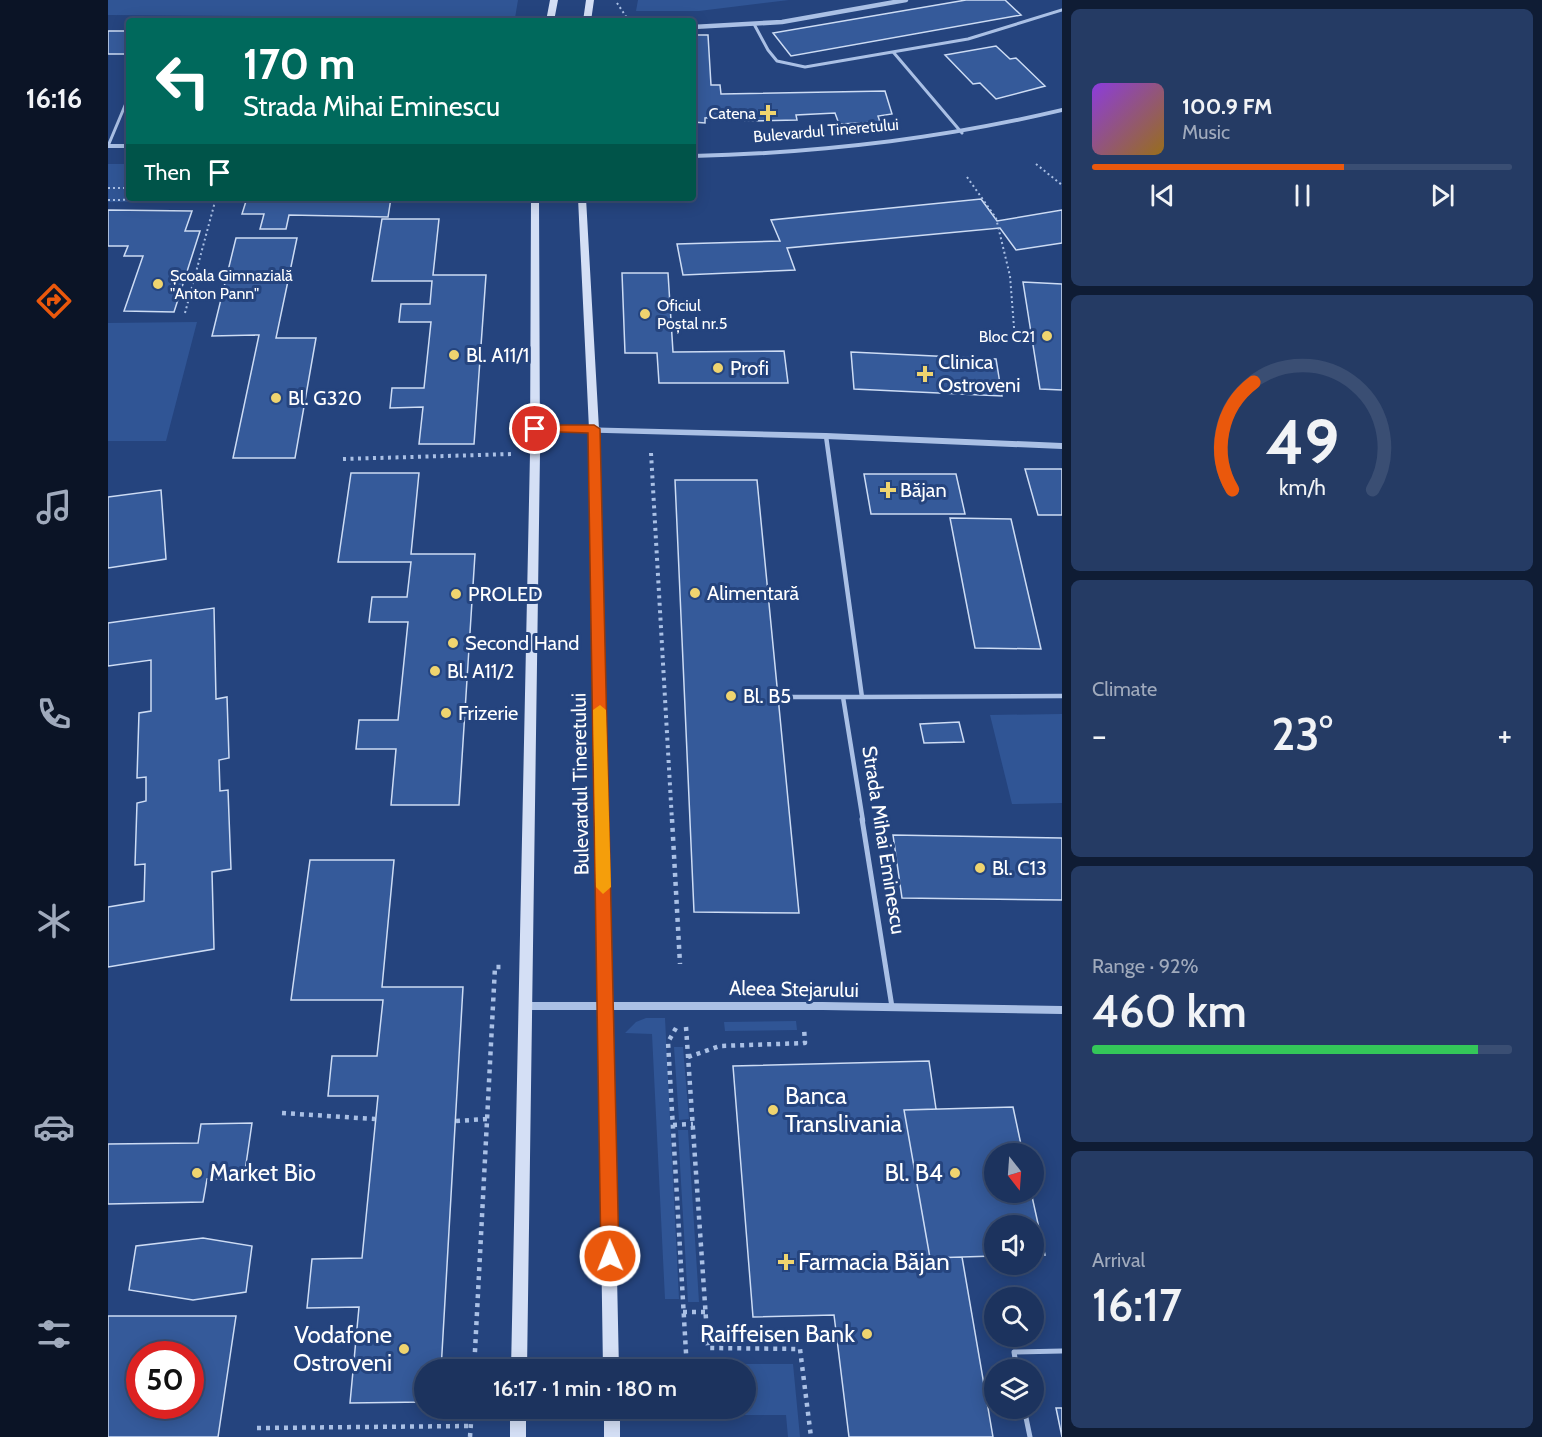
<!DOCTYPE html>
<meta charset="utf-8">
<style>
body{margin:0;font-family:Cabin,sans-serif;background:#253b64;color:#f1f3f6;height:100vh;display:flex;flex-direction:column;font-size:22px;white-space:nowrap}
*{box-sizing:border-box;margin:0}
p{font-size:20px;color:#a0aabc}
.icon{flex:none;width:33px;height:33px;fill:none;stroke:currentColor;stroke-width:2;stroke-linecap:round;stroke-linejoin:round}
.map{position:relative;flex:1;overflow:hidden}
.drawer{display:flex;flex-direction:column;gap:9px;padding:9px;background:#0f1c34;width:480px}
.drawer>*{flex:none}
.banner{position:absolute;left:18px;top:18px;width:570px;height:183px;border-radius:6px;box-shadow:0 3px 15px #0003,0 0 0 2px #3a4e73;background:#00695c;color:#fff;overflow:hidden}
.needle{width:39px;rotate:163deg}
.controls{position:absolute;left:876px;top:1143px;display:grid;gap:12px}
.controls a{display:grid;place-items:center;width:60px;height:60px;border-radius:50%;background:#1c335e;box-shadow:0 3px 15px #0003,0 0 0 2px #3a4e73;font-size:30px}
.speed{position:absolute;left:18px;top:1341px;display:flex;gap:12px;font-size:30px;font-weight:700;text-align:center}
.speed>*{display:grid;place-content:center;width:78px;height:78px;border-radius:50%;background:#1c335e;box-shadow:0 3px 15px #0003,0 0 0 2px #3a4e73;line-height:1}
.speed .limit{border:9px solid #d22;background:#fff;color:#111}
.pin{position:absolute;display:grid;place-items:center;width:51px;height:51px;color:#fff;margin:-26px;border:3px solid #fff;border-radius:50%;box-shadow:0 2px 6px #0007}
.me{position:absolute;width:66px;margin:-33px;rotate:359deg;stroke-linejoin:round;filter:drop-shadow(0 0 4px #0008)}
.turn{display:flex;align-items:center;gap:21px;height:126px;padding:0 18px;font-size:27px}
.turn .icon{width:78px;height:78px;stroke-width:2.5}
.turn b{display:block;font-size:42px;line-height:51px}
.then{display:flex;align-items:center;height:57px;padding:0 18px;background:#0003;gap:12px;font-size:22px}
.big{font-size:45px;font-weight:600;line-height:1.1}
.drawer .tile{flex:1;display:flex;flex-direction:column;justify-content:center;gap:9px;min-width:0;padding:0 21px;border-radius:9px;background:#253b64}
.drawer .dial{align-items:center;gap:0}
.dial svg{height:156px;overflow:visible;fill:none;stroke:#3a4e73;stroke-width:7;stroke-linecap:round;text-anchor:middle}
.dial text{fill:#f1f3f6;stroke:none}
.song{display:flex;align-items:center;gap:18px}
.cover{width:72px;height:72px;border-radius:9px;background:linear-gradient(135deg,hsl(270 70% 55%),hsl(40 70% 35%))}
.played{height:6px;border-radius:3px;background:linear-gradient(90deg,#ea580c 60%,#3a4e73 60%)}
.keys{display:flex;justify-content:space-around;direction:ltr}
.heat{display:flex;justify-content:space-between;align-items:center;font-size:33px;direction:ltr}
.charge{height:9px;border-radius:4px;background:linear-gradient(90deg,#34c759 92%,#3a4e73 0)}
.trip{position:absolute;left:306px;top:1359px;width:342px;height:60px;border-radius:30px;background:#1c335e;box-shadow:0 3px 15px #0003,0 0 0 2px #3a4e73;font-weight:600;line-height:60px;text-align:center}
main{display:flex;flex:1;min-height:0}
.tab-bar{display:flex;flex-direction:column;width:108px;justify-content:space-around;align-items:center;background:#0b1426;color:#a0aabc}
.tab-bar .icon{width:42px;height:42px}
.tab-bar .current{color:#ea580c}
.tab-bar b{font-size:27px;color:#f1f3f6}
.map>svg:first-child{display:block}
</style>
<main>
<nav class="tab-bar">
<b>16:16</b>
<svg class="icon current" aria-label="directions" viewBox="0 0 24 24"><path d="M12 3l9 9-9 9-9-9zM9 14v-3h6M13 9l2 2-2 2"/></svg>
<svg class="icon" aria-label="music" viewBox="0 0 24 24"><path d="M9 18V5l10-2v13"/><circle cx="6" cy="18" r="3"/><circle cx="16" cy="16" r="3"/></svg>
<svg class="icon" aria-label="phone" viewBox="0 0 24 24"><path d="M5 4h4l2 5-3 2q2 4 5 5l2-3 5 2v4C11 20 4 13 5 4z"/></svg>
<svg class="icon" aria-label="climate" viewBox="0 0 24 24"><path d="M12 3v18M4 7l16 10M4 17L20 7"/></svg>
<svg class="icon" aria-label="car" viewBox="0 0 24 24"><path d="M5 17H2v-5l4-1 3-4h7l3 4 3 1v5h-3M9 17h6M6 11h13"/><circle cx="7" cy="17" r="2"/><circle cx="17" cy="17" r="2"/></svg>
<svg class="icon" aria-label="filters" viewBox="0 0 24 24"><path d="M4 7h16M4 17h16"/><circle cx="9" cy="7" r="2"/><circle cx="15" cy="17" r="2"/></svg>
</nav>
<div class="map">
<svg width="954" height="1437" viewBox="0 0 954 1437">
<rect width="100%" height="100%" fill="#25447e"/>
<path fill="#305595" d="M0 0H410L407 18 0 15Z
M530 0H681L591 11H528Z
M0 164H21V198H108L107 201 0 202Z
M89 322 58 441H0V323Z
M954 714V803L904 804 882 715Z
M538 1018H557L571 1299H557L544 1034 517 1033 528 1022Z
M688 1021 689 1030 617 1031 616 1022Z
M566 1047H575L581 1119 571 1120Z
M570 1130H580L591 1302H580Z
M628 1364H685L692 1437H680L678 1415H632V1409L638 1408V1370L629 1369Z"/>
<path fill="#355a9a" stroke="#cddcf4" stroke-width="1.5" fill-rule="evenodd" d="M858 0H897L913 15 683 56 665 33Z
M0 31H21V54H0Z
M585 35H600L603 85H612L613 94 777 91 784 114 770 116 772 122 731 124 727 113 688 115 689 120 637 121 634 115 597 118V123L585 122Z
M888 46 902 59 908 58 937 86 888 99 872 83 865 84 837 55Z
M139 198H283L280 217 181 215 178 229H152L156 214H134Z
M873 199 889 221 954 210V243L908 250 892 228 679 248 687 270 575 275 569 244 672 241 663 220Z
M0 210 84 211 77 231H92L66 312 16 311 35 256H16L20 246H0Z
M274 219H331L325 275H378L366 444H311L315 407 282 408 284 388H316L323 322H291L293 304H322L324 281H264Z
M128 238H189L168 338H208L187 458H125L151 335 104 336Z
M514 273H560L565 352 676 351 680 383H551L549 353H517Z
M915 282 954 284V390L932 389Z
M743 352 888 359 894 396 746 389Z
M917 469H954V515H930Z
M243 473H311L303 554H367L351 805H283L288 749H248L251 720H290L300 622H261L264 597H299L303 562H230Z
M756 474H848L857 514H763Z
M567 480H649L691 913 586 912Z
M53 490 58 559 0 568V497Z
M842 518 903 519 933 649 867 648Z
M106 608 108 699 119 697 121 758 111 760 112 791 120 790 123 869 104 872 106 949 0 967V907L36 901 37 864 27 865 29 803 38 801V777L29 778 31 713 43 711V660L0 666V623Z
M851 722 856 742 816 743 812 724Z
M785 835 954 838V900L794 898Z
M202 860H286L274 987H355L333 1370H316V1402L242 1403 251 1307 199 1308 204 1259 254 1258 270 1096H220L224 1056H269L275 1000H183Z
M821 1061 828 1109 796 1110 822 1258 854 1257 885 1437H741L726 1315 645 1317 625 1066Z
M905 1107 915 1154H886V1192H923L937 1255H926V1226H886V1256L822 1258 796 1110Z
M144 1123 136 1178 99 1179 95 1202 0 1204V1144L90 1143 93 1124Z
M95 1238 144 1246 138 1292 85 1300 21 1290 28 1246Z
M0 1316H128L110 1437H0ZM32 1354H82V1406H32Z
M948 1408H954V1437Z"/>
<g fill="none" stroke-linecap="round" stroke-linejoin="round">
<path stroke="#aac0e5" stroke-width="2" stroke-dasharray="2 3" stroke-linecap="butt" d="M509 3 521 21
M928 164 954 185
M859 177 888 218 902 276 907 340
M0 188H21
M0 200 108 199
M77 313 108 198"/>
<path stroke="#aac0e5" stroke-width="4" stroke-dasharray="3 4.5" stroke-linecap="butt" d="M543 453 564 821
M235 459 405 454"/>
<path stroke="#aac0e5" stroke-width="4.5" stroke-dasharray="4 5" stroke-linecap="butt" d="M564 819 572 964
M578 1027 600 1348 692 1349 703 1437
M568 1028 560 1042 579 1370
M580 1057 612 1046 697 1043 696 1028
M174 1113 267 1119
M348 1121 379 1119
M565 1125 585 1124
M575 1312H597
M366 1370 387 967H393
M581 1408V1412
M149 1428 363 1426
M362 1437 364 1408"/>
<path stroke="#aac0e5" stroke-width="3" d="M646 24 660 50 669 61 697 67 860 39 954 10
M786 53 854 133
M0 146 21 96"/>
<path stroke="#aac0e5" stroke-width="4.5" d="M718 436 754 697H735L755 821
M683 697H735
M754 697 954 696"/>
<path stroke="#aac0e5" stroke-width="5" d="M754 819 784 1007
M909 1370 906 1352 954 1351
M916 1408 922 1437"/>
<path stroke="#aac0e5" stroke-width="4.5" d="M585 27 674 22 798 0"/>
<path stroke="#aac0e5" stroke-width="8" d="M418 1006H715L954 1010"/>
<path fill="#aac0e5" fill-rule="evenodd" d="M954 108V112C831 141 711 155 585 158V154C710 151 832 137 954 108Z
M0 144H21V148H0Z
M427 426 718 433 954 443V449L718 439 424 431V427Z"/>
<path fill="#d4dff5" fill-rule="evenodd" d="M442 0H450L446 21H438Z
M478 0H486L483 21H475Z
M423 198H431L432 453 419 1370H403L422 453Z
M470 198H478L491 429 511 1370H495L481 429Z
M402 1408H418V1437H402Z
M496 1408H512V1437H496Z"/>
</g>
<path fill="#ea580c" stroke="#983908" stroke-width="1.5" d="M427 425H486L492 429 511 1256 508 1262 502 1264 495 1262 493 1256 480 433 423 431 421 429Z"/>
<path fill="#f59e0b" d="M492 705 498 710 503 887 495 894 488 887 485 710Z"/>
<g fill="#efd46f" stroke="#25447e" stroke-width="2">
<path d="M657 104h6v6h6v6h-6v6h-6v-6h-6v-6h6z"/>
<circle cx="50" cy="284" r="6"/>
<circle cx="537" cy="314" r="6"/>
<circle cx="939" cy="336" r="6"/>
<circle cx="346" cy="355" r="6"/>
<circle cx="610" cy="368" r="6"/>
<path d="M814 365h6v6h6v6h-6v6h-6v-6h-6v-6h6z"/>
<circle cx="168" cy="398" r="6"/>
<path d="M777 481h6v6h6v6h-6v6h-6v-6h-6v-6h6z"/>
<circle cx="587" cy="593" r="6"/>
<circle cx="348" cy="594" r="6"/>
<circle cx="345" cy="643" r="6"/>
<circle cx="327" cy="671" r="6"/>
<circle cx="623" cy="696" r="6"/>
<circle cx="338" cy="713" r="6"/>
<circle cx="872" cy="868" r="6"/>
<circle cx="665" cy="1110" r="6"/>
<circle cx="89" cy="1173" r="6"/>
<circle cx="847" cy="1173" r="6"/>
<path d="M675 1253h6v6h6v6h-6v6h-6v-6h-6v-6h6z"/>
<circle cx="759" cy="1334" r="6"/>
<circle cx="296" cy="1349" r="6"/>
</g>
<g text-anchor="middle" stroke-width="6" stroke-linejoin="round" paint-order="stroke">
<g font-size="16" fill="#fff" stroke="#25447e" text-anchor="end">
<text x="648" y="119">Catena</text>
<text x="62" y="281" text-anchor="start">Școala Gimnazială<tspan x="62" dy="18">"Anton Pann"</tspan></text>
<text x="549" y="311" text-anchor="start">Oficiul<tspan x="549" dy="18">Poștal nr.5</tspan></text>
<text x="927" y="342">Bloc C21</text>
</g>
<g font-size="16" fill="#fff" stroke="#25447e">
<text transform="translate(718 130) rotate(-5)" y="6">Bulevardul Tineretului</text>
</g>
<g font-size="20" fill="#fff" stroke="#25447e" text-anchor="start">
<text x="358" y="362">Bl. A11/1</text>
<text x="830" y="369">Clinica<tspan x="830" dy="23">Ostroveni</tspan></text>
<text x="622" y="375">Profi</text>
<text x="180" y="405">Bl. G320</text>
<text x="792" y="497">Băjan</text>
<text x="599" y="600">Alimentară</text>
<text x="360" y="601">PROLED</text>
<text x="357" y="650">Second Hand</text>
<text x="339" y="678">Bl. A11/2</text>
<text x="635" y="703">Bl. B5</text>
<text x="350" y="720">Frizerie</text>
<text x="884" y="875">Bl. C13</text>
</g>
<g font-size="20" fill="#fff" stroke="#25447e">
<text transform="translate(472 784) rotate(-91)" y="7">Bulevardul Tineretului</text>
<text transform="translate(776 840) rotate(81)" y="7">Strada Mihai Eminescu</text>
<text transform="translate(686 989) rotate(1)" y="7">Aleea Stejarului</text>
</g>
<g font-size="24" fill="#fff" stroke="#25447e" text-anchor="start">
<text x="677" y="1104">Banca<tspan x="677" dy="28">Translivania</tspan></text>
<text x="101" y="1181">Market Bio</text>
<text x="835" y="1181" text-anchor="end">Bl. B4</text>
<text x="690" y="1270">Farmacia Băjan</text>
<text x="747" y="1342" text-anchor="end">Raiffeisen Bank</text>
<text x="284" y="1343" text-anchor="end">Vodafone<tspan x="284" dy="28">Ostroveni</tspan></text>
</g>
</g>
</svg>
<div class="controls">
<a><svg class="needle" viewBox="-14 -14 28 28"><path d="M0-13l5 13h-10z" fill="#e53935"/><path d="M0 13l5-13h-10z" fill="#a0aabc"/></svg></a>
<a><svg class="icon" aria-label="sound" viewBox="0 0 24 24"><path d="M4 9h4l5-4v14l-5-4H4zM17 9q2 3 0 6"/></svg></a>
<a><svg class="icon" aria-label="search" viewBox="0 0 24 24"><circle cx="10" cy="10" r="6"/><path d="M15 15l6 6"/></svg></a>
<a><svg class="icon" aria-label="layers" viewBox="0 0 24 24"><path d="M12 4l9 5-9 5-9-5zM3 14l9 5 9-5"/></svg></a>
</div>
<div class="speed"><div class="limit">50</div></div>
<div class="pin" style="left:427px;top:429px;background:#d93025"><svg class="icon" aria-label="arrive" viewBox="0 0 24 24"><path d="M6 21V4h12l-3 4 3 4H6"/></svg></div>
<svg class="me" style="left:502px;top:1256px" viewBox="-20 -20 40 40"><circle r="17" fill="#ea580c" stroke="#fff" stroke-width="3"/><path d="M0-11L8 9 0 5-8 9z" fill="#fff"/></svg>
<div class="trip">16:17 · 1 min · 180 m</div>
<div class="banner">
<div class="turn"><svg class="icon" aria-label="left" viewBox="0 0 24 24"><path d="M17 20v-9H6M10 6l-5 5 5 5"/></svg><div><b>170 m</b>Strada Mihai Eminescu</div></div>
<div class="then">Then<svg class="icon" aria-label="arrive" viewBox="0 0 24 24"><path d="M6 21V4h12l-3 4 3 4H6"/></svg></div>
</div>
</div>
<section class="drawer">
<div class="tile">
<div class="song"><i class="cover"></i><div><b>100.9 FM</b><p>Music</p></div></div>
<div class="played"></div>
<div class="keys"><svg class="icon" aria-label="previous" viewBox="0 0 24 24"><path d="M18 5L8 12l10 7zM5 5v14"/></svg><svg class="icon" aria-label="pause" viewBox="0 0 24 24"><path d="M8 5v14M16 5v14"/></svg><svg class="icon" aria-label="next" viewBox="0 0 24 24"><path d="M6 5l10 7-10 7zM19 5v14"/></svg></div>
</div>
<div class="tile dial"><svg viewBox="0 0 100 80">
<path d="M14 69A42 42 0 1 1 86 69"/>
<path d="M14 69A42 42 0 0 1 25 14" stroke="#ea580c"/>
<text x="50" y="56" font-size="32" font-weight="700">49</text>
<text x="50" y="72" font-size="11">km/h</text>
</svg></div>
<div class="tile"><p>Climate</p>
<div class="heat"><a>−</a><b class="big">23°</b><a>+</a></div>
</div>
<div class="tile"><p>Range · 92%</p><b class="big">460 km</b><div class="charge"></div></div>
<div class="tile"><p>Arrival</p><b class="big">16:17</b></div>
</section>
</main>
